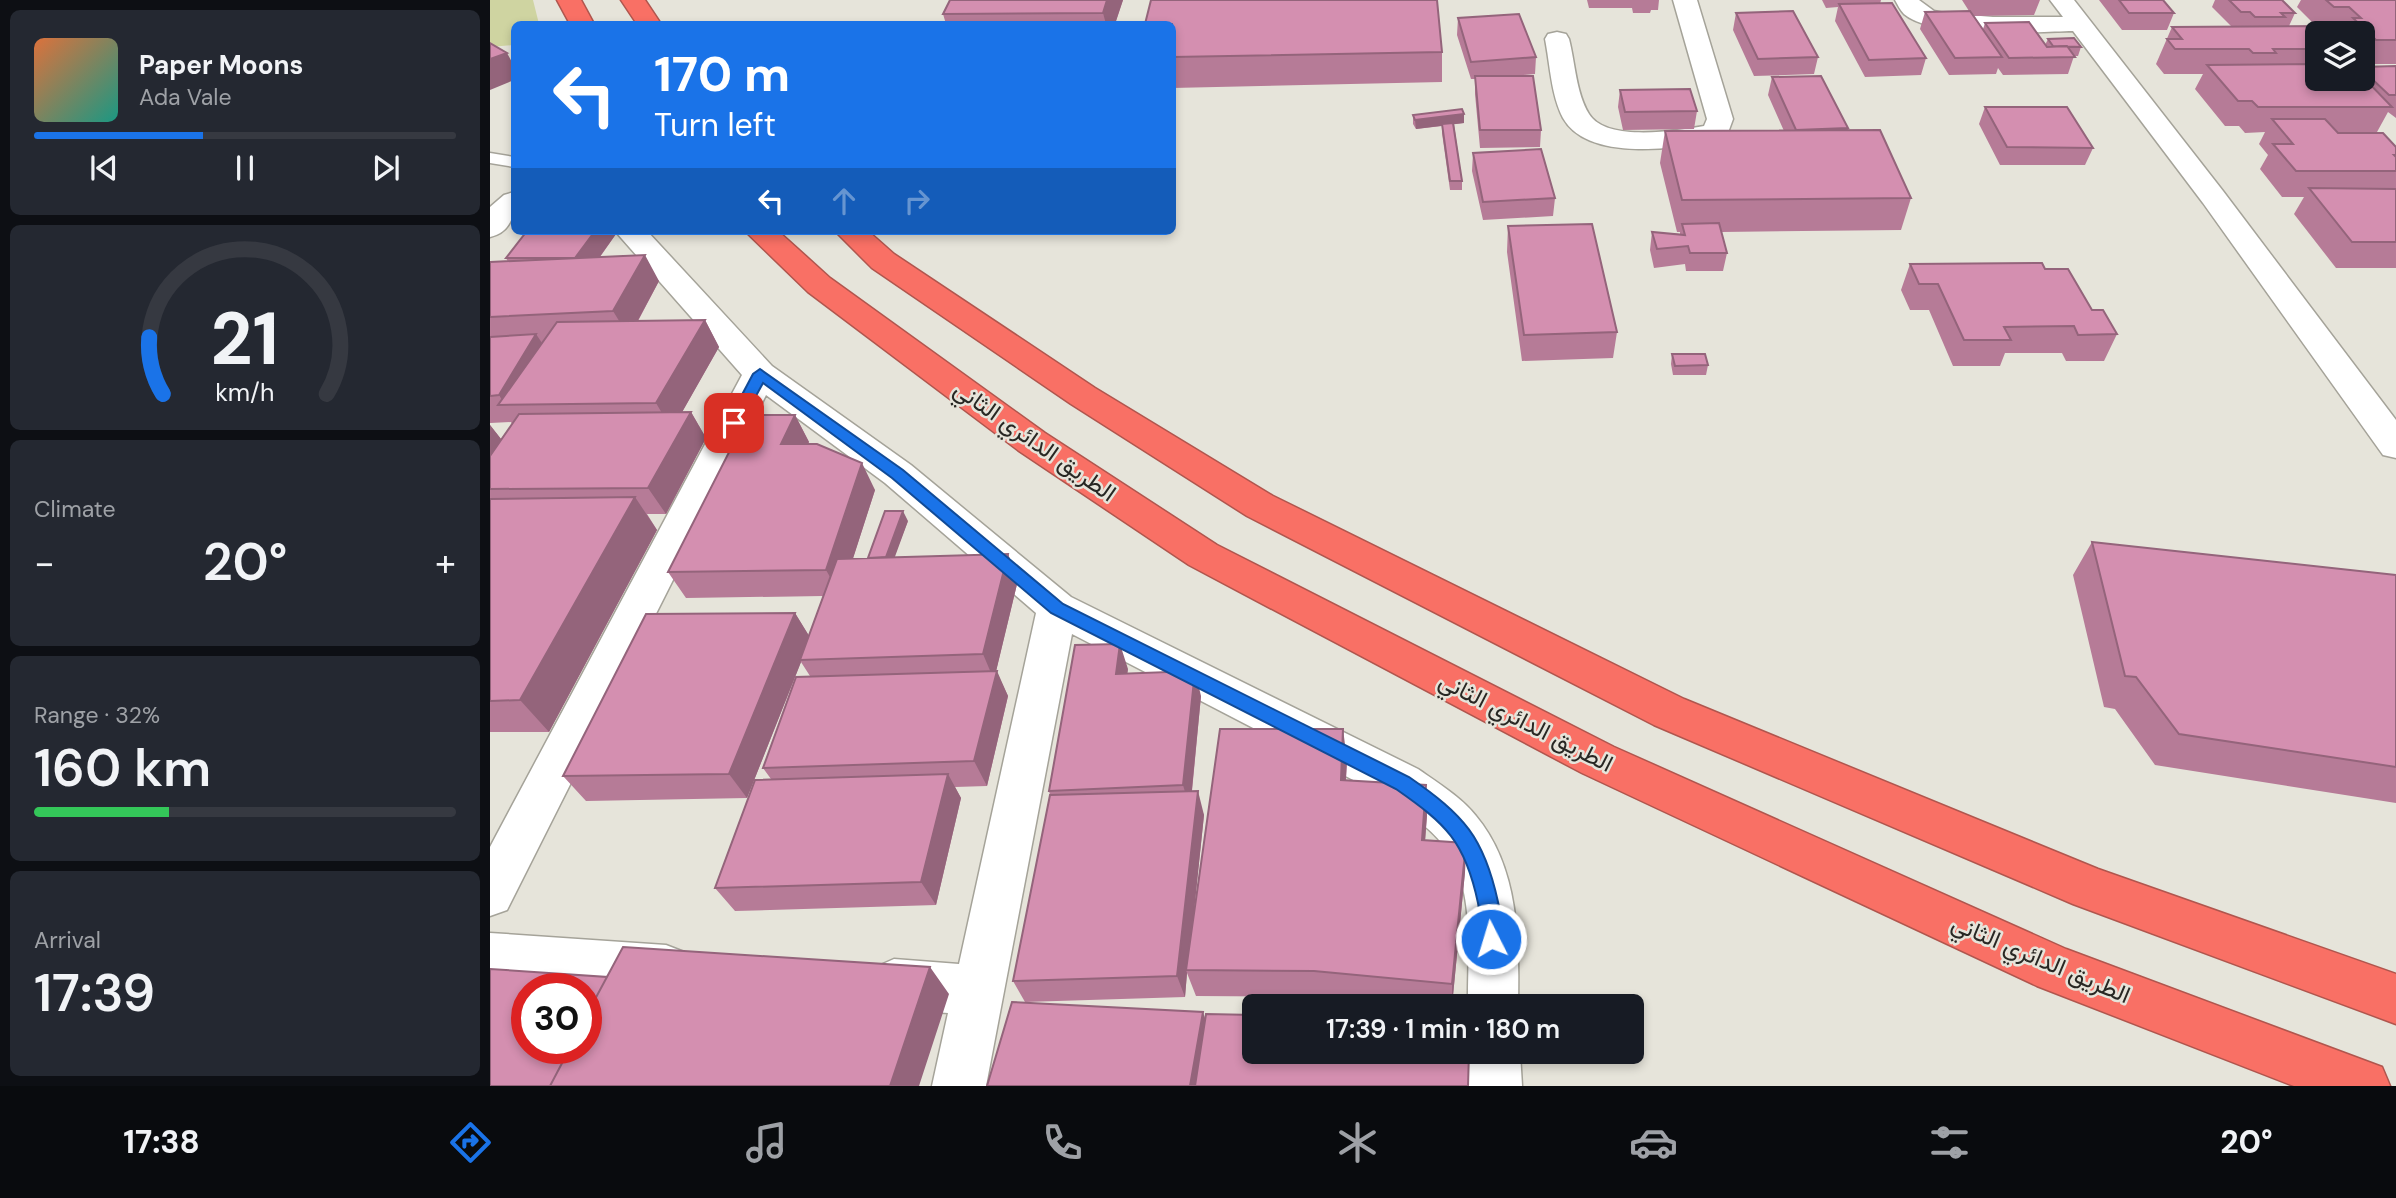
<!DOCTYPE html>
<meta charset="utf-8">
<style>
body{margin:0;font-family:"DM Sans",Vazirmatn,sans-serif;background:#242831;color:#f1f3f6;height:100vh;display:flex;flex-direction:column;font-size:26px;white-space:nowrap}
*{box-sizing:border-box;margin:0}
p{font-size:23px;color:#9ea1a6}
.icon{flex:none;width:38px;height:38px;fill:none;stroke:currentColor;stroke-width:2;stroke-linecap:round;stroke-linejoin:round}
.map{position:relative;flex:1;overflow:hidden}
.details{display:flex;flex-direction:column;gap:10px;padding:10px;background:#0d0f14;width:490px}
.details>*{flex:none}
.guide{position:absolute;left:21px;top:21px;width:665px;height:214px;border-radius:10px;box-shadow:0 4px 10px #0003;background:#1a73e8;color:#fff;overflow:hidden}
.buttons{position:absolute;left:1815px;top:21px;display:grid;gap:14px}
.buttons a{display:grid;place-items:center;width:70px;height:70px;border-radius:10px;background:#171b24;box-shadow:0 4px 10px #0003;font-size:35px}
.speed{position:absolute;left:21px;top:973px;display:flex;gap:14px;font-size:35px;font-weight:700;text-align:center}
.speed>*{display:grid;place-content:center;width:91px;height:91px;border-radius:50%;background:#171b24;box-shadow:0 4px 10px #0003;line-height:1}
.speed .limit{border:10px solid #d22;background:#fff;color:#111}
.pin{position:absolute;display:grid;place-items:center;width:60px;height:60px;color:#fff;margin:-30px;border-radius:14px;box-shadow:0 4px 10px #0006}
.me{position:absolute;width:77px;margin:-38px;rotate:355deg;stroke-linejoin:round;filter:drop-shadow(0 0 5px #0008)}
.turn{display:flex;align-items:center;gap:24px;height:147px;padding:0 28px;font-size:32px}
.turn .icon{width:91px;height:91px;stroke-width:2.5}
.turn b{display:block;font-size:49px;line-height:60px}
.lanes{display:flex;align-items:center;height:66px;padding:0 28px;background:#0003;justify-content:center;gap:35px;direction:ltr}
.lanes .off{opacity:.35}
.big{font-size:52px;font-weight:600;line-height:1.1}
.details .card{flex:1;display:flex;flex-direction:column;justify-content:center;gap:10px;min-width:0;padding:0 24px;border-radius:10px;background:#242831}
.details .dial{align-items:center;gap:0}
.dial svg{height:182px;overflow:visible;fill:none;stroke:#363941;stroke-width:7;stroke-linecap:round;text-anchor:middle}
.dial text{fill:#f1f3f6;stroke:none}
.song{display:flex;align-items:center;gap:21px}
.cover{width:84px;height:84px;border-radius:10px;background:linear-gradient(135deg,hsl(20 70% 55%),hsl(170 70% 35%))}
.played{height:7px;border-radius:4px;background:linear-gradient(90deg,#1a73e8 40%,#363941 40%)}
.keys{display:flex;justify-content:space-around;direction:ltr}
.heat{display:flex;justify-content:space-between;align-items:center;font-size:38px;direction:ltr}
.charge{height:10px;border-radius:5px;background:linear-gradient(90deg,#34c759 32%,#363941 0)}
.trip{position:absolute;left:752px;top:994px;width:402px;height:70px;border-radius:10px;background:#171b24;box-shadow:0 4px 10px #0003;font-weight:600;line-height:70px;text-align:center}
.dock{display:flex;height:112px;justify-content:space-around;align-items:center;background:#090b0e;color:#9ea1a6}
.dock .icon{width:49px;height:49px}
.dock .active{color:#1a73e8}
.dock b{font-size:32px;color:#f1f3f6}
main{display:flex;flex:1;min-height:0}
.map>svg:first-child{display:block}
</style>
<main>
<section class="details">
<div class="card">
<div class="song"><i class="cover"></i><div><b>Paper Moons</b><p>Ada Vale</p></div></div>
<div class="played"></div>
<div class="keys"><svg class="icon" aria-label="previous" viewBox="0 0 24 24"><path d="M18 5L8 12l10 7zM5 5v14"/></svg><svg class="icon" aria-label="pause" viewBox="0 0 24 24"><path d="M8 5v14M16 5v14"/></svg><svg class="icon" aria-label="next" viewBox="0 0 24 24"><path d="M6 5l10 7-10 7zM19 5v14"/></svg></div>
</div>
<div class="card dial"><svg viewBox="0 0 100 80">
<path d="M14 69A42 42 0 1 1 86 69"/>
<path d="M14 69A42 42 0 0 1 8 44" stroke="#1a73e8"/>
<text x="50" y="56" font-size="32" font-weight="700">21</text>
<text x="50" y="72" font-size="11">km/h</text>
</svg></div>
<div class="card"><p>Climate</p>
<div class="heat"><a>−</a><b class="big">20°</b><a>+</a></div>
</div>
<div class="card"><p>Range · 32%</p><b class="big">160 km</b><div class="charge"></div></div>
<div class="card"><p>Arrival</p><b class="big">17:39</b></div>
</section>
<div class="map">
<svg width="1906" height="1086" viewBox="0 0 1906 1086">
<rect width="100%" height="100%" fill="#e6e4da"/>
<path fill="#cfd4a1" d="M0 0H43L49 24H24V45L0 47Z"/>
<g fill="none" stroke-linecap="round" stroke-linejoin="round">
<g stroke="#a5a399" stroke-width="3">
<path id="lane" d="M0 153 24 157V167L0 163Z"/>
</g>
<g stroke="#a5a399" stroke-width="3">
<path id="street" d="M1183 0H1207L1243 119 1236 138C1194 148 1099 164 1073 118 1061 95 1060 64 1055 39L1058 34 1067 32 1076 34 1079 39C1085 62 1086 93 1099 114 1116 142 1186 131 1214 126L1217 119Z
M1405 0H1429L1444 11 1454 13 1503 17H1573L1560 0H1584L1733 191 1906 420V458L1893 455 1713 203 1583 31C1544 32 1444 39 1414 14 1410 10 1408 5 1405 0Z
M24 192C26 212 22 232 0 237V207L14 195Z
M125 231H157L282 366 421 465 581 597 928 769C948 783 971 797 986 816 1030 869 1029 942 1028 1006H978C977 955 987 890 954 846 939 826 916 812 896 797L582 634 496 1086H442L458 1013 404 1009 386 1001 379 984 386 967 404 959 469 964 546 613 395 483 276 395 17 910 0 916V847L252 375Z
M0 933 176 945 194 952 201 969 194 986 176 993 0 981Z
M978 1052H1030L1032 1086H978Z"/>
</g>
<g stroke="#b0564e" stroke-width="3">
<path id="highway" d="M67 0H91L104 24H80Z
M131 0H155L171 24H147Z
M255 231H288L340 278 555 433 727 545 1124 747 1576 949 1892 1067 1900 1086H1804L1547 986 1092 773 699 565 529 451 318 292Z
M345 231H378L404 254 605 388 783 496 1194 699 1608 869 1906 974V1024L1583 904 1164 725 757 516 581 404 382 268Z"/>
</g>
<use href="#lane" fill="#fff" fill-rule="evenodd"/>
<use href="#street" fill="#fff" fill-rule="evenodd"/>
<use href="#highway" fill="#f97065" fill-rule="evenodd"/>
</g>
<path fill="#b67b97" d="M460 0H633L625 24H456L453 14Z
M1097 0H1169L1168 10H1161L1160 13H1143L1142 8H1099Z
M1332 0H1391L1390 4 1436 58 1431 75 1375 77 1345 21 1348 7 1336 8Z
M1472 0H1550L1544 15 1484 16 1493 29 1495 23 1555 45 1558 39 1591 47 1588 56H1584L1578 74 1513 75 1508 68 1506 74 1459 75 1430 29 1435 12 1479 11Z
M1609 0H1673L1684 13 1677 30H1632Z
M1725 0H1792L1805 13 1799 26H1826L1807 7 1811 0H1906V64H1872V33H1849L1846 31 1827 33V79H1872L1906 66V118L1898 112 1887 132H1847L1906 147V268H1846L1804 214 1814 197H1792L1770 169 1778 155 1769 144 1775 132 1755 133 1749 126H1735L1705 89 1713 74H1674L1666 64 1682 27 1741 26 1722 7Z
M1246 13 1328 57 1324 74 1264 76 1243 30Z
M968 18 1046 57 1045 74 1024 76 1051 130 1050 147 990 148 985 94V79H981L967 35Z
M682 24 952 52V82L682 88Z
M1282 77 1358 128V130L1421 198 1411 230 1231 232 1237 253 1233 271H1196L1195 264 1164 268 1160 250 1162 232 1190 234V232H1187L1170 163 1175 131H1294L1278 95Z
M1130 90 1207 111 1204 129 1133 130 1128 107Z
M1495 107 1603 148 1595 165H1510L1489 124Z
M923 115 974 123 964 124 972 181V190H960L952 133V126L926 129 923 124Z
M983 153 1065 198 1063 216 993 220 982 171Z
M1018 226 1127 332 1123 358 1032 361 1017 252Z
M126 234 110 257 169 281 148 321 215 320 229 347 192 412H201L216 438 176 514H157L167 530 59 732H0V425L11 439 22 424 21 422 0 423V262H18L16 258Z
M1420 264 1555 269 1627 334 1614 361H1576L1572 353H1515L1510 366H1463L1439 310H1420L1411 290Z
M1182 354 1218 365 1216 375H1183L1181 364Z
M305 415 319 442 317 444 385 490 363 558H378L418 521 404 557 518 554 528 580 506 671 518 696 497 786 465 787 471 798 446 905 245 911 225 888 281 779 273 768 320 676 311 662 257 798 96 801 73 776 305 613 319 636 333 596 196 598 178 572Z
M1602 542 1906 575V803L1665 765 1625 709 1614 707 1583 575Z
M638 669 637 673 711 696 702 791 714 815 702 928 857 760 856 780 937 815 935 840 976 843 975 872 962 1006H919L828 997 706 996 697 973 695 997 535 1002 523 981 560 795 559 791Z"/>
<path fill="#94647b" d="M617 0H633L625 24H616L613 13Z
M17 53 24 66V80L0 90V59Z
M974 114V123L926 129 925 120Z
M105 231H124L126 234 96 276 85 258Z
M155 255 169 281 139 337 123 311Z
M215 320 229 347 182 430 166 403Z
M46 334 64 361 15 405 9 395Z
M201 412 216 438 176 514 158 488Z
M305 415 319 442 305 471 291 444Z
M0 425 11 439 0 459Z
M372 463 385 490 351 596 336 570Z
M145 497 167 530 59 732 30 700Z
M413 511 418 521 399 573 394 564Z
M518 554 528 580 504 680 493 654Z
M305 613 321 639 310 660 311 662 257 798 239 774Z
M630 644 638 669 634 699 626 674Z
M507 671 518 696 497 786 484 761Z
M705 671 711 696 700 809 693 785Z
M853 729 857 760 854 810 851 780Z
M458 774 471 798 446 905 431 882Z
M936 785 937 815 933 869 932 840Z
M708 791 714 815 698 970H696L697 973 695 997 687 976Z
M976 843 975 872 962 1006V984Z
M440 967 459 994 429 1086H400Z
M713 1012 720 1033 711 1086H700Z"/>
<path fill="#d48fb0" stroke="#94647b" stroke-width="2" d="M460 0H617L613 13 453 14Z
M661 0H947L952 52 682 57V24H655Z
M1629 0H1673L1684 13H1639Z
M1739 0H1792L1805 13H1791L1795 17H1765L1760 12H1751Z
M1836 0H1906V40H1886L1863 18H1871L1859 7H1844Z
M1402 3 1436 58 1379 60 1349 4Z
M1303 11 1328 57 1268 59 1246 13Z
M1480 11 1512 57 1465 58 1435 12Z
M1029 14 1046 57 981 62 968 18Z
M1539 22 1557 47 1577 46 1585 57 1519 58 1495 23Z
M1835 26 1843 33H1827V49H1783L1786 53H1763L1759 49H1685L1677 39H1692L1682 27Z
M1584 38 1591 47 1563 46 1558 39Z
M0 43 17 53 0 59Z
M1827 64V79L1874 78 1902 107H1768L1762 101H1748L1717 65Z
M1906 66V95H1899L1881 78H1872V67Z
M985 76H1043L1051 130H990Z
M1331 76 1358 128 1306 130 1282 77Z
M1200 89 1207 111 1135 112 1130 90Z
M1495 107H1577L1603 148 1517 147Z
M972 109 974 114 925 120 923 115Z
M1782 119H1835L1848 133H1893L1906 147V155H1904L1906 157V171H1806L1783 144H1803Z
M963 123 972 181H960L952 124Z
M1390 130 1421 198 1192 200 1175 131Z
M1051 149 1065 198 993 202 983 153Z
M1819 188 1906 189V242H1862Z
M1229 223 1237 253H1200L1198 246 1167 249 1162 232 1195 235 1192 224Z
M1102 224 1127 332 1034 335 1018 226Z
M37 231H105L85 258H16Z
M155 255 123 311 0 317V262Z
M1552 263 1555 269H1578L1602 310H1613L1627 334 1588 335 1584 326 1514 327 1521 340H1474L1448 284H1429L1420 264Z
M215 320 166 403 8 405 67 322Z
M46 334 9 395 0 396V337Z
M1182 354H1215L1218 365 1185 366Z
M201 412 158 488 0 489V456L29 414Z
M258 415H305L291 444H327L372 463 336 570 178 572Z
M145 497 30 700 0 701V499Z
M395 511H413L396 557 378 558Z
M1602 542 1906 575V767L1689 734 1646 677 1635 676Z
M518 554 493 654 310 660 347 559Z
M305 613 239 774 73 776 156 614Z
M630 644 626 674 705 671 693 785 559 791 585 645Z
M507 671 484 761 273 768 306 677Z
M730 729H853L851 780 936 785 932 840 976 843 962 984 824 971 696 970Z
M458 774 431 882 225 888 265 780Z
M708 791 687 976 523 981 560 795Z
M133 947 440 967 400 1086H60L80 1048H96V1016Z
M0 969 117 977 96 1016V989H37V1048H80L60 1086H0Z
M522 1002 713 1012 700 1086H497Z
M716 1014 765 1015V1052H979L978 1086H705Z"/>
<path fill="#1a73e8" stroke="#114b97" stroke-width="2" d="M270 369 413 470 573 604 919 777C974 815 994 837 1008 902 1011 916 1014 932 1008 946L1001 948 994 946C988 933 991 917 988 903 975 841 956 824 906 789L561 613 402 478 273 383 249 427H239L237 423 263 374Z"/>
<g text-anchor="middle" stroke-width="5" stroke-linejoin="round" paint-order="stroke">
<g font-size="24" fill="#282723" stroke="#e6e4da">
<text transform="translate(545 441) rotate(35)" y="8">الطريق الدائري الثاني</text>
<text transform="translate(1036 722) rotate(27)" y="8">الطريق الدائري الثاني</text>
<text transform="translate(1551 959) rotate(23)" y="8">الطريق الدائري الثاني</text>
</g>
</g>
</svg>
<div class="buttons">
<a><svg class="icon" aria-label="layers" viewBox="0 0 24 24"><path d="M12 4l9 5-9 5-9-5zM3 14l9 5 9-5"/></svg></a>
</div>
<div class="speed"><div class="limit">30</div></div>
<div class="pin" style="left:244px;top:423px;background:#d93025"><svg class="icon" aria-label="arrive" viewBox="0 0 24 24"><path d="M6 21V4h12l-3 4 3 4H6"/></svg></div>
<svg class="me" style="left:1001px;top:939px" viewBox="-20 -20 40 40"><circle r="17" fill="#1a73e8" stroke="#fff" stroke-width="3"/><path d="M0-11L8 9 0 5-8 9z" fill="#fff"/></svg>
<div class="trip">17:39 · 1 min · 180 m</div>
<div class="guide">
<div class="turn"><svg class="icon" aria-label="left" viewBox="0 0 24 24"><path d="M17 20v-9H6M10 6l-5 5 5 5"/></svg><div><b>170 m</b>Turn left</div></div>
<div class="lanes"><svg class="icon" aria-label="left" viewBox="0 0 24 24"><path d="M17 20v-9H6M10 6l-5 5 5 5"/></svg><svg class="icon off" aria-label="ahead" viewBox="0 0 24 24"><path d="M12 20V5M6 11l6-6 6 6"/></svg><svg class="icon off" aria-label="right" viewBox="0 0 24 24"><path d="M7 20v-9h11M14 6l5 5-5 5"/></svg></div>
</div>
</div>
</main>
<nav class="dock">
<b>17:38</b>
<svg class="icon active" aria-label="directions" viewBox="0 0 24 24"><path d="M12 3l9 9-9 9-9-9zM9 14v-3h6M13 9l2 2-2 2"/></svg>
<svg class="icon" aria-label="music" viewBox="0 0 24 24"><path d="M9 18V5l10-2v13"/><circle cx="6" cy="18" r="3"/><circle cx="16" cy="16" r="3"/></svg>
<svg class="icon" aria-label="phone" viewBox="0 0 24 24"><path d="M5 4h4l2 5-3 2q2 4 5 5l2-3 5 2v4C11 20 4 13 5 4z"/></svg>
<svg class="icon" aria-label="climate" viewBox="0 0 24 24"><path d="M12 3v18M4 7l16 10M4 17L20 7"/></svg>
<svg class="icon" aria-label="car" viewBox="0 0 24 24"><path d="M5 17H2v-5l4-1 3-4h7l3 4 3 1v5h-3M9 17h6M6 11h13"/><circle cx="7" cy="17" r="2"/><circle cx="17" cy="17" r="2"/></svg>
<svg class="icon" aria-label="filters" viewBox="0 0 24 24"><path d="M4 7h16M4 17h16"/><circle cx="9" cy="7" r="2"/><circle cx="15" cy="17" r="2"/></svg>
<b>20°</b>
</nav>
